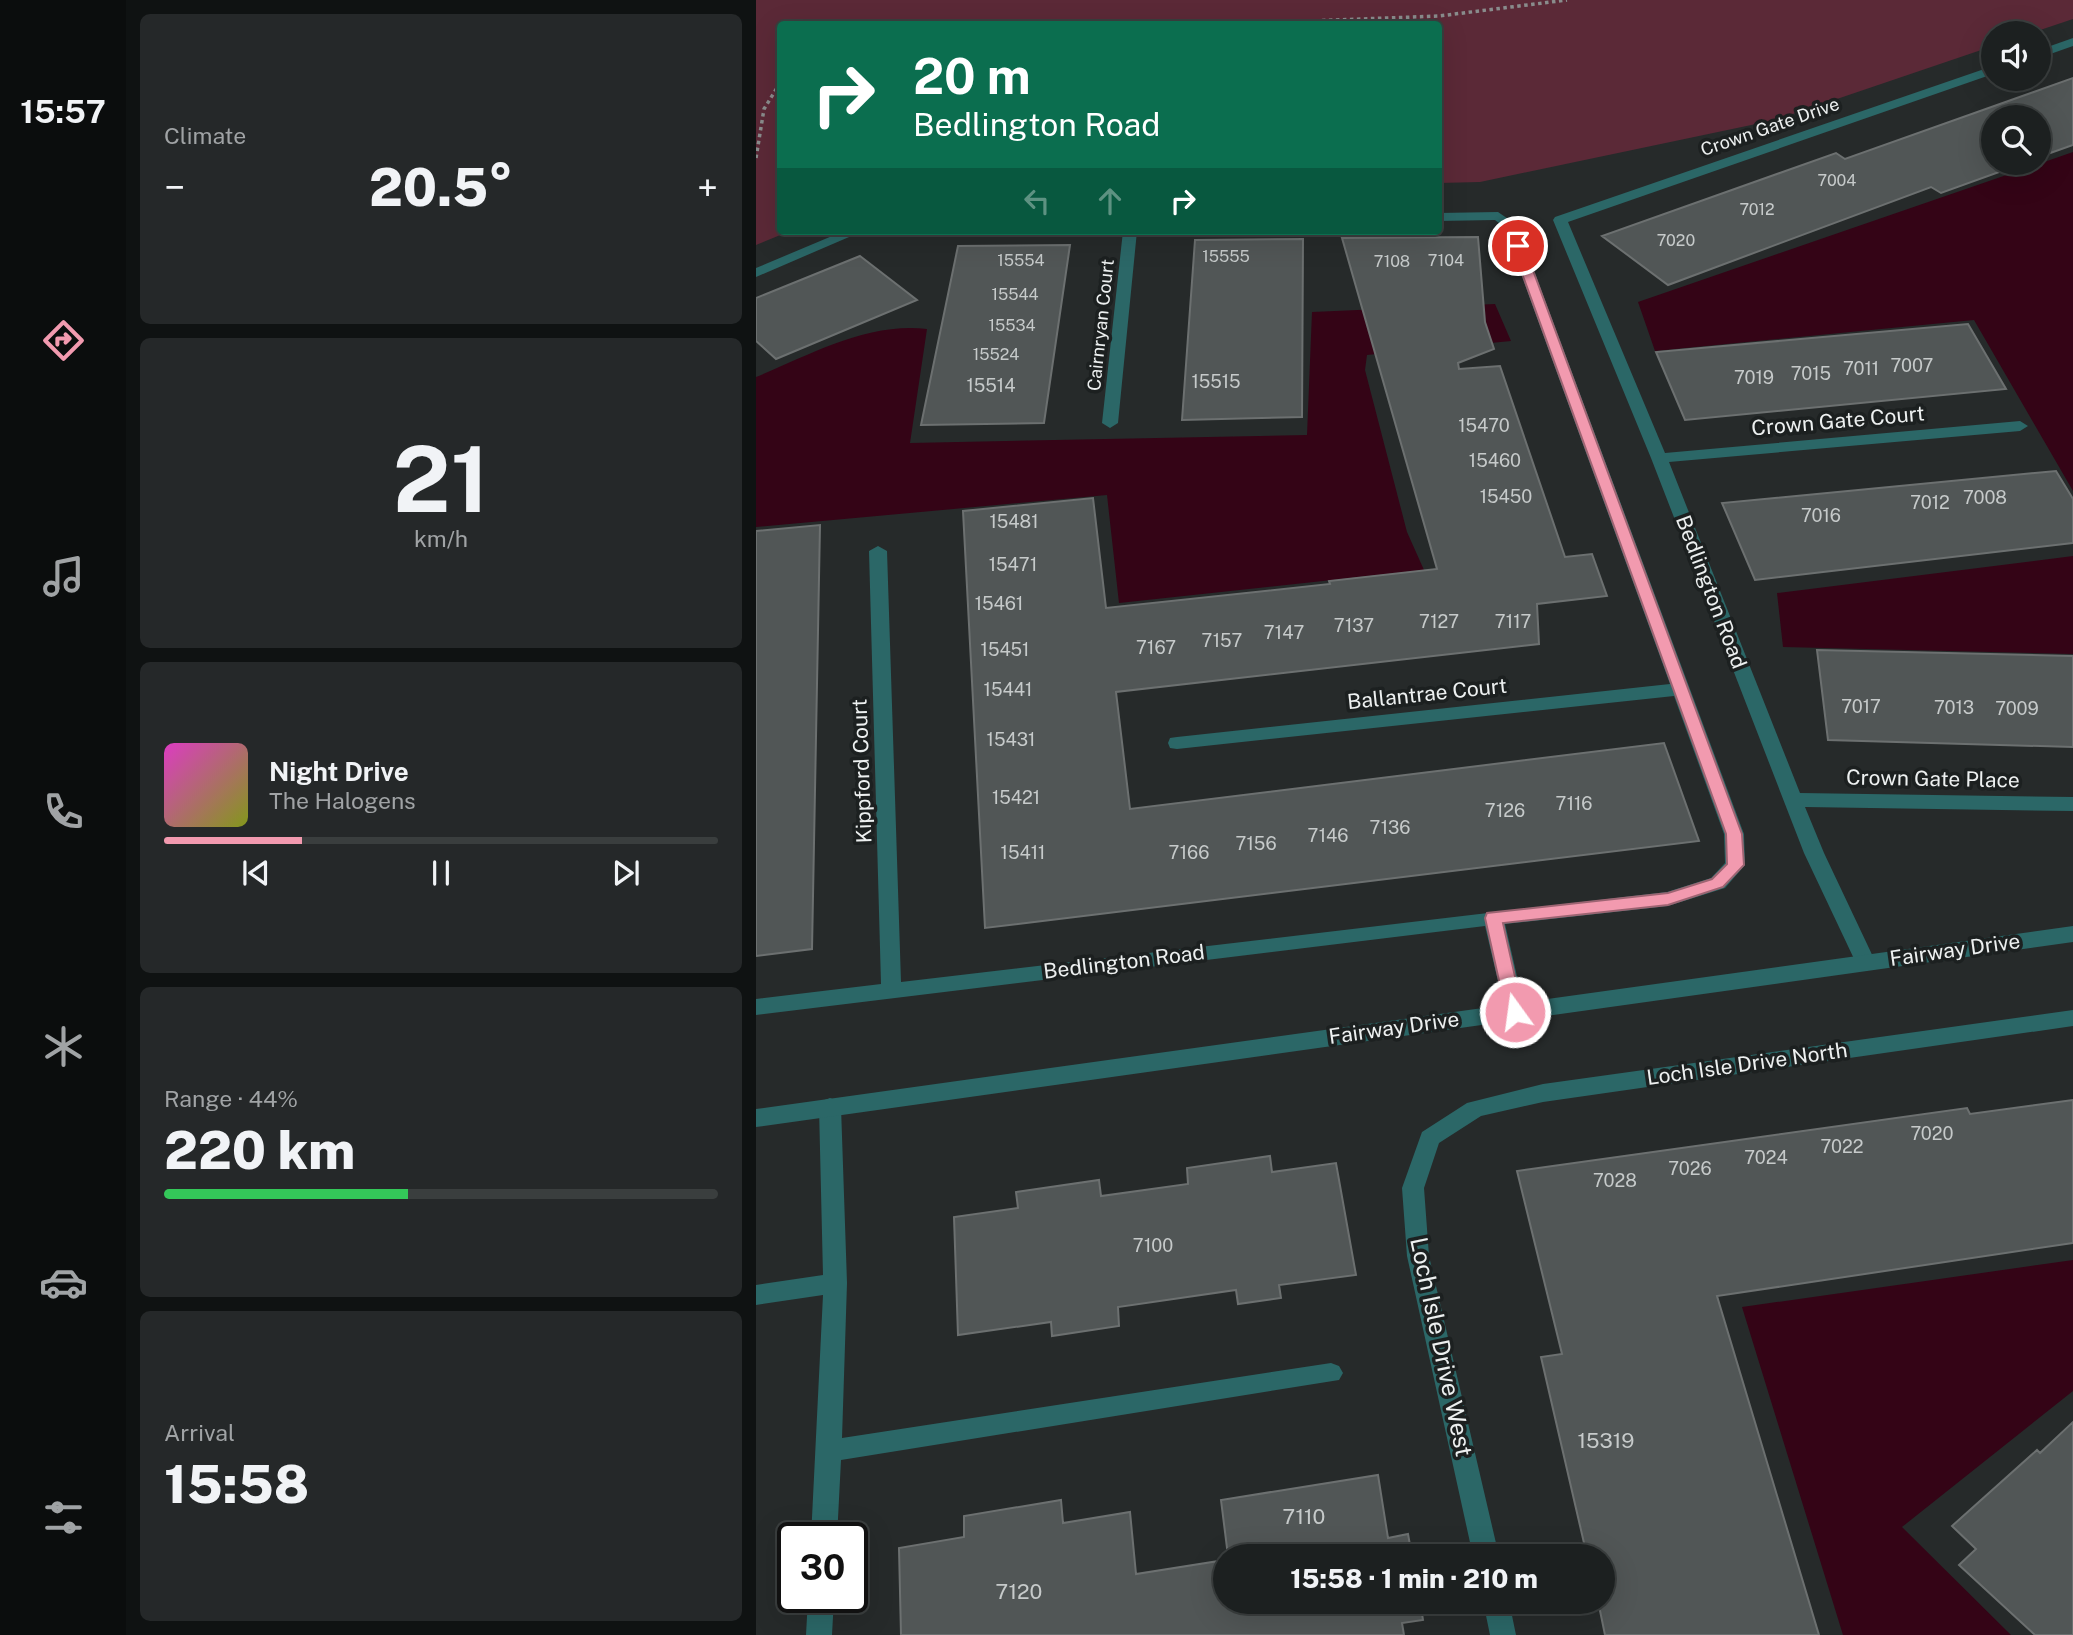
<!DOCTYPE html>
<meta charset="utf-8">
<style>
body{margin:0;font-family:"Public Sans",sans-serif;background:#252829;color:#f1f3f6;height:100vh;display:flex;flex-direction:column;font-size:26px;white-space:nowrap}
*{box-sizing:border-box;margin:0}
p{font-size:23px;color:#a0a3a5}
.icon{flex:none;width:38px;height:38px;fill:none;stroke:currentColor;stroke-width:2;stroke-linecap:round;stroke-linejoin:round}
.map{position:relative;flex:1;overflow:hidden}
.drawer{display:flex;flex-direction:column;gap:14px;padding:14px;background:#0f1212;width:630px}
.drawer>*{flex:none}
.top-card{position:absolute;left:21px;top:21px;width:665px;height:214px;border-radius:7px;box-shadow:0 7px 28px #0002,0 0 0 2px #3a3e3e;background:#0b6e4f;color:#fff;overflow:hidden}
.fabs{position:absolute;left:1225px;top:21px;display:grid;gap:14px}
.fabs a{display:grid;place-items:center;width:70px;height:70px;border-radius:50%;background:#1c2020;box-shadow:0 7px 28px #0002,0 0 0 2px #3a3e3e;font-size:35px}
.speed{position:absolute;left:21px;top:1522px;display:flex;gap:14px;font-size:35px;font-weight:700;text-align:center}
.speed>*{display:grid;place-content:center;width:91px;height:91px;border-radius:50%;background:#1c2020;box-shadow:0 7px 28px #0002,0 0 0 2px #3a3e3e;line-height:1}
.speed .limit{border:4px solid #111;border-radius:10px;background:#fff;color:#111}
.pin{position:absolute;display:grid;place-items:center;width:60px;height:60px;color:#fff;margin:-30px;border:4px solid #fff;border-radius:50%;box-shadow:0 2px 7px #0007}
.me{position:absolute;width:77px;margin:-38px;rotate:346deg;stroke-linejoin:round;filter:drop-shadow(0 0 5px #0008)}
.turn{display:flex;align-items:center;gap:24px;height:147px;padding:0 21px;font-size:32px}
.turn .icon{width:91px;height:91px;stroke-width:2.5}
.turn b{display:block;font-size:49px;line-height:60px}
.lanes{display:flex;align-items:center;height:66px;padding:0 21px;background:#0003;justify-content:center;gap:35px;direction:ltr}
.lanes .off{opacity:.35}
.big{font-size:52px;font-weight:800;line-height:1.1}
.drawer .widget{flex:1;display:flex;flex-direction:column;justify-content:center;gap:10px;min-width:0;padding:0 24px;border-radius:10px;background:#252829}
.drawer .dial{align-items:center;gap:0}
.dial b{font-size:91px;line-height:1}
.song{display:flex;align-items:center;gap:21px}
.cover{width:84px;height:84px;border-radius:10px;background:linear-gradient(135deg,hsl(310 70% 55%),hsl(70 70% 35%))}
.played{height:7px;border-radius:4px;background:linear-gradient(90deg,#f29aaf 25%,#3a3e3e 25%)}
.keys{display:flex;justify-content:space-around;direction:ltr}
.heat{display:flex;justify-content:space-between;align-items:center;font-size:38px;direction:ltr}
.charge{height:10px;border-radius:5px;background:linear-gradient(90deg,#34c759 44%,#3a3e3e 0)}
.trip{position:absolute;left:457px;top:1544px;width:402px;height:70px;border-radius:35px;background:#1c2020;box-shadow:0 7px 28px #0002,0 0 0 2px #3a3e3e;font-weight:800;line-height:70px;text-align:center}
main{display:flex;flex:1;min-height:0}
.tabs{display:flex;flex-direction:column;width:126px;justify-content:space-around;align-items:center;background:#0b0d0d;color:#a0a3a5}
.tabs .icon{width:49px;height:49px}
.tabs .current{color:#f29aaf}
.tabs b{font-size:32px;color:#f1f3f6}
.map>svg:first-child{display:block}
</style>
<main>
<nav class="tabs">
<b>15:57</b>
<svg class="icon current" aria-label="directions" viewBox="0 0 24 24"><path d="M12 3l9 9-9 9-9-9zM9 14v-3h6M13 9l2 2-2 2"/></svg>
<svg class="icon" aria-label="music" viewBox="0 0 24 24"><path d="M9 18V5l10-2v13"/><circle cx="6" cy="18" r="3"/><circle cx="16" cy="16" r="3"/></svg>
<svg class="icon" aria-label="phone" viewBox="0 0 24 24"><path d="M5 4h4l2 5-3 2q2 4 5 5l2-3 5 2v4C11 20 4 13 5 4z"/></svg>
<svg class="icon" aria-label="climate" viewBox="0 0 24 24"><path d="M12 3v18M4 7l16 10M4 17L20 7"/></svg>
<svg class="icon" aria-label="car" viewBox="0 0 24 24"><path d="M5 17H2v-5l4-1 3-4h7l3 4 3 1v5h-3M9 17h6M6 11h13"/><circle cx="7" cy="17" r="2"/><circle cx="17" cy="17" r="2"/></svg>
<svg class="icon" aria-label="filters" viewBox="0 0 24 24"><path d="M4 7h16M4 17h16"/><circle cx="9" cy="7" r="2"/><circle cx="15" cy="17" r="2"/></svg>
</nav>
<section class="drawer">
<div class="widget"><p>Climate</p>
<div class="heat"><a>−</a><b class="big">20.5°</b><a>+</a></div>
</div>
<div class="widget dial"><b>21</b><p>km/h</p></div>
<div class="widget">
<div class="song"><i class="cover"></i><div><b>Night Drive</b><p>The Halogens</p></div></div>
<div class="played"></div>
<div class="keys"><svg class="icon" aria-label="previous" viewBox="0 0 24 24"><path d="M18 5L8 12l10 7zM5 5v14"/></svg><svg class="icon" aria-label="pause" viewBox="0 0 24 24"><path d="M8 5v14M16 5v14"/></svg><svg class="icon" aria-label="next" viewBox="0 0 24 24"><path d="M6 5l10 7-10 7zM19 5v14"/></svg></div>
</div>
<div class="widget"><p>Range · 44%</p><b class="big">220 km</b><div class="charge"></div></div>
<div class="widget"><p>Arrival</p><b class="big">15:58</b></div>
</section>
<div class="map">
<svg width="1317" height="1635" viewBox="0 0 1317 1635">
<rect width="100%" height="100%" fill="#262a2a"/>
<path fill="#5b2937" d="M0 0H1317V19L1275 33H1237V46L1019 120 724 182 683 183 682 24H24V231H34L0 245Z"/>
<path fill="#340416" d="M1317 152V491L1218 320 899 351 882 302Z
M739 304 755 341 611 355 609 370 651 532 668 570 363 603 351 495 0 527V377C54 355 111 322 171 329L154 443 551 435 556 312Z
M1317 556V654L1027 647 1021 593Z
M1317 1260V1391L1146 1527 1255 1635H1087L986 1307Z"/>
<path fill="#515656" stroke="#6c7070" stroke-width="2" d="M1317 78V145L1283 157V117H1237V163H1268L1185 193 1175 187 912 285 846 236 1080 153 1089 159Z
M722 237 729 322 738 349 702 363 703 369 744 366 809 557 836 554 851 596 781 604 783 644 360 692 374 809 908 743 943 841 229 928 207 511 337 498 350 608 574 584 573 581 681 569 586 238Z
M547 239 546 417 426 420 439 240Z
M314 245 288 423 165 425 202 246Z
M104 256 161 300 20 359 0 341V298Z
M1212 324 1250 389 929 420 900 352Z
M1300 471 1317 499V543L999 580 966 503Z
M64 525 56 949 0 956V531Z
M1061 650 1317 656V747L1072 740Z
M1317 1100V1243L961 1296 1063 1635H849L842 1601H847V1556H831L785 1357 806 1354 761 1171 1211 1108 1214 1114Z
M514 1156 516 1172 580 1163 600 1275 523 1285 525 1298 482 1304 480 1290 362 1307 363 1326 296 1336 295 1322 202 1335 198 1217 262 1208 260 1192 343 1180 345 1196 432 1184 431 1168Z
M1317 1422V1635H1279L1203 1565 1220 1549 1196 1526 1281 1450 1284 1453Z
M622 1475 632 1538 652 1534 656 1556H472L465 1500Z
M305 1500 307 1523 374 1512 380 1574 469 1560V1601H664L667 1620 646 1623 648 1635H145L143 1548 208 1537V1516Z"/>
<g fill="none" stroke-linecap="round" stroke-linejoin="round">
<path stroke="#898c8c" stroke-width="3.5" stroke-dasharray="3.5 3.5" stroke-linecap="butt" d="M475 24 683 16 811 0
M0 158 8 109 24 83"/>
<path fill="#2b6767" fill-rule="evenodd" d="M74 1098 82 1101 85 1107 91 1283 86 1438 575 1363 583 1366 587 1373 583 1380 85 1460 81 1538H55L67 1295 0 1305V1285L67 1275 63 1107 66 1101Z
M52 1598H78L76 1635H50Z"/>
<path fill="#2b6767" fill-rule="evenodd" d="M1317 38V46L1283 58V50Z
M1237 66V74L812 222 909 453 1264 421 1272 426 1264 431 913 462 1044 793 1317 797V811L1049 807 1068 853 1120 963 1117 968 1110 971 1103 968 1100 963 1048 853 895 458 797 220 799 217Z
M742 212 761 225 988 834 989 865 969 888 912 906 749 924 769 1011 766 1017 759 1019 752 1017 749 1011 729 926 0 1015V999L125 984 113 551 122 546 131 551 145 982 911 892 955 878 969 863 968 834 918 696 421 749 414 748 412 743 414 738 421 737 914 684 748 227 739 220 682 221V213Z
M88 231H107L0 277V268Z
M367 231H381L362 423 354 428 346 423Z
M1317 1010V1026L787 1102 725 1116 683 1143 668 1188 673 1256 743 1556H717L651 1256 646 1188 666 1132 711 1103 787 1084Z
M727 1601H753L760 1635H734Z"/>
<path fill="#2b6767" fill-rule="evenodd" d="M1317 926V942L0 1127V1109Z"/>
</g>
<path fill="#f29aaf" stroke="#9d6472" stroke-width="2" d="M762 242 768 246 986 834 988 865 967 887 912 905 747 923 767 1012 765 1016H753L750 1012 729 918 731 913 912 893 956 879 971 864 970 834 756 246Z"/>
<g text-anchor="middle" stroke-width="7" stroke-linejoin="round" paint-order="stroke">
<g font-size="16" fill="#c6caca">
<text x="1081" y="186">7004</text>
<text x="1001" y="215">7012</text>
<text x="920" y="246">7020</text>
<text x="470" y="262">15555</text>
<text x="265" y="266">15554</text>
<text x="690" y="266">7104</text>
<text x="636" y="267">7108</text>
<text x="259" y="300">15544</text>
<text x="256" y="331">15534</text>
<text x="240" y="360">15524</text>
</g>
<g font-size="18" fill="#edf0f0" stroke="#1c2020">
<text transform="translate(1014 127) rotate(-19)" y="6">Crown Gate Drive</text>
<text transform="translate(345 325) rotate(-84)" y="6">Cairnryan Court</text>
</g>
<g font-size="18" fill="#c6caca">
<text x="1156" y="372">7007</text>
<text x="1105" y="375">7011</text>
<text x="1055" y="380">7015</text>
<text x="998" y="384">7019</text>
<text x="460" y="388">15515</text>
<text x="235" y="392">15514</text>
<text x="728" y="432">15470</text>
<text x="739" y="467">15460</text>
<text x="750" y="503">15450</text>
<text x="1229" y="504">7008</text>
<text x="1174" y="509">7012</text>
<text x="1065" y="522">7016</text>
<text x="258" y="528">15481</text>
<text x="257" y="571">15471</text>
<text x="243" y="610">15461</text>
<text x="683" y="628">7127</text>
<text x="757" y="628">7117</text>
<text x="598" y="632">7137</text>
<text x="528" y="639">7147</text>
<text x="466" y="647">7157</text>
<text x="400" y="654">7167</text>
<text x="249" y="656">15451</text>
<text x="252" y="696">15441</text>
<text x="1105" y="713">7017</text>
<text x="1198" y="714">7013</text>
<text x="1261" y="715">7009</text>
<text x="255" y="746">15431</text>
<text x="260" y="804">15421</text>
<text x="818" y="810">7116</text>
<text x="749" y="817">7126</text>
<text x="634" y="834">7136</text>
<text x="572" y="842">7146</text>
<text x="500" y="850">7156</text>
<text x="267" y="859">15411</text>
<text x="433" y="859">7166</text>
<text x="1176" y="1140">7020</text>
<text x="1086" y="1153">7022</text>
<text x="1010" y="1164">7024</text>
<text x="934" y="1175">7026</text>
<text x="859" y="1187">7028</text>
<text x="397" y="1252">7100</text>
</g>
<g font-size="21" fill="#edf0f0" stroke="#1c2020">
<text transform="translate(1082 421) rotate(-5)" y="7">Crown Gate Court</text>
<text transform="translate(955 592) rotate(69)" y="7">Bedlington Road</text>
<text transform="translate(671 694) rotate(-6)" y="7">Ballantrae Court</text>
<text transform="translate(106 771) rotate(-92)" y="7">Kippford Court</text>
<text transform="translate(1177 779) rotate(1)" y="7">Crown Gate Place</text>
<text transform="translate(1199 950) rotate(-8)" y="7">Fairway Drive</text>
<text transform="translate(368 962) rotate(-7)" y="7">Bedlington Road</text>
<text transform="translate(638 1028) rotate(-8)" y="7">Fairway Drive</text>
<text transform="translate(991 1064) rotate(-8)" y="7">Loch Isle Drive North</text>
</g>
<g font-size="21" fill="#c6caca">
<text x="850" y="1448">15319</text>
<text x="548" y="1524">7110</text>
<text x="263" y="1599">7120</text>
</g>
<g font-size="24" fill="#edf0f0" stroke="#1c2020">
<text transform="translate(685 1347) rotate(78)" y="8">Loch Isle Drive West</text>
</g>
</g>
</svg>
<div class="fabs">
<a><svg class="icon" aria-label="sound" viewBox="0 0 24 24"><path d="M4 9h4l5-4v14l-5-4H4zM17 9q2 3 0 6"/></svg></a>
<a><svg class="icon" aria-label="search" viewBox="0 0 24 24"><circle cx="10" cy="10" r="6"/><path d="M15 15l6 6"/></svg></a>
</div>
<div class="speed"><div class="limit">30</div></div>
<div class="pin" style="left:762px;top:246px;background:#d93025"><svg class="icon" aria-label="arrive" viewBox="0 0 24 24"><path d="M6 21V4h12l-3 4 3 4H6"/></svg></div>
<svg class="me" style="left:759px;top:1012px" viewBox="-20 -20 40 40"><circle r="17" fill="#f29aaf" stroke="#fff" stroke-width="3"/><path d="M0-11L8 9 0 5-8 9z" fill="#fff"/></svg>
<div class="trip">15:58 · 1 min · 210 m</div>
<div class="top-card">
<div class="turn"><svg class="icon" aria-label="right" viewBox="0 0 24 24"><path d="M7 20v-9h11M14 6l5 5-5 5"/></svg><div><b>20 m</b>Bedlington Road</div></div>
<div class="lanes"><svg class="icon off" aria-label="left" viewBox="0 0 24 24"><path d="M17 20v-9H6M10 6l-5 5 5 5"/></svg><svg class="icon off" aria-label="ahead" viewBox="0 0 24 24"><path d="M12 20V5M6 11l6-6 6 6"/></svg><svg class="icon" aria-label="right" viewBox="0 0 24 24"><path d="M7 20v-9h11M14 6l5 5-5 5"/></svg></div>
</div>
</div>
</main>
